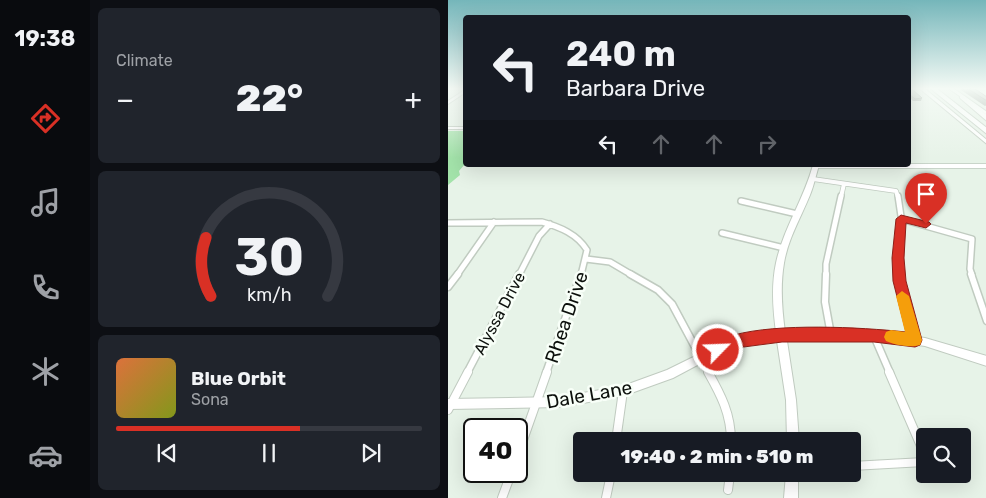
<!DOCTYPE html>
<meta charset="utf-8">
<style>
body{margin:0;font-family:Rubik,sans-serif;background:#20242c;color:#f1f3f6;height:100vh;display:flex;flex-direction:column;font-size:19px;white-space:nowrap}
*{box-sizing:border-box;margin:0}
p{font-size:16px;color:#9ea1a6}
.icon{flex:none;width:28px;height:28px;fill:none;stroke:currentColor;stroke-width:2;stroke-linecap:round;stroke-linejoin:round}
.map{position:relative;flex:1;overflow:hidden}
.sheet{display:flex;flex-direction:column;gap:8px;padding:8px;background:#0d0f14;width:358px}
.sheet>*{flex:none}
.guide{position:absolute;left:15px;top:15px;width:448px;height:152px;border-radius:5px;box-shadow:0 5px 20px #0002;background:#171b24;color:#f1f3f6;overflow:hidden}
.fabs{position:absolute;left:468px;top:428px;display:grid;gap:10px}
.fabs a{display:grid;place-items:center;width:55px;height:55px;border-radius:5px;background:#171b24;box-shadow:0 5px 20px #0002;font-size:25px}
.speed{position:absolute;left:15px;top:418px;display:flex;gap:10px;font-size:25px;font-weight:700;text-align:center}
.speed>*{display:grid;place-content:center;width:65px;height:65px;border-radius:50%;background:#171b24;box-shadow:0 5px 20px #0002;line-height:1}
.speed .limit{border:2px solid #111;border-radius:8px;background:#fff;color:#111}
.pin{position:absolute;display:grid;place-items:center;width:42px;height:42px;color:#fff;margin:-51px -21px;border-radius:50% 50% 50% 0;rotate:-45deg;box-shadow:0 0 5px #0007}
.pin .icon{rotate:45deg}
.me{position:absolute;width:55px;margin:-28px;rotate:66deg;stroke-linejoin:round;filter:drop-shadow(0 0 4px #0008)}
.turn{display:flex;align-items:center;gap:18px;height:105px;padding:0 20px;font-size:22px}
.turn .icon{width:65px;height:65px;stroke-width:2.5}
.turn b{display:block;font-size:35px;line-height:42px}
.lanes{display:flex;align-items:center;height:48px;padding:0 20px;background:#0003;justify-content:center;gap:25px;direction:ltr}
.lanes .off{opacity:.35}
.big{font-size:38px;font-weight:800;line-height:1.1}
.sheet .tile{flex:1;display:flex;flex-direction:column;justify-content:center;gap:8px;min-width:0;padding:0 18px;border-radius:8px;background:#20242c}
.sheet .dial{align-items:center;gap:0}
.dial svg{height:130px;overflow:visible;fill:none;stroke:#363941;stroke-width:7;stroke-linecap:round;text-anchor:middle}
.dial text{fill:#f1f3f6;stroke:none}
.song{display:flex;align-items:center;gap:15px}
.cover{width:60px;height:60px;border-radius:8px;background:linear-gradient(135deg,hsl(20 70% 55%),hsl(70 70% 35%))}
.played{height:5px;border-radius:2px;background:linear-gradient(90deg,#d93025 60%,#363941 60%)}
.keys{display:flex;justify-content:space-around;direction:ltr}
.heat{display:flex;justify-content:space-between;align-items:center;font-size:28px;direction:ltr}
.trip{position:absolute;left:125px;top:432px;width:288px;height:50px;border-radius:5px;background:#171b24;box-shadow:0 5px 20px #0002;font-weight:800;line-height:50px;text-align:center}
main{display:flex;flex:1;min-height:0}
.menu{display:flex;flex-direction:column;width:90px;justify-content:space-around;align-items:center;background:#090b0e;color:#9ea1a6}
.menu .icon{width:35px;height:35px}
.menu .on{color:#d93025}
.menu b{font-size:22px;color:#f1f3f6}
.map>svg:first-child{display:block}
</style>
<main>
<nav class="menu">
<b>19:38</b>
<svg class="icon on" aria-label="directions" viewBox="0 0 24 24"><path d="M12 3l9 9-9 9-9-9zM9 14v-3h6M13 9l2 2-2 2"/></svg>
<svg class="icon" aria-label="music" viewBox="0 0 24 24"><path d="M9 18V5l10-2v13"/><circle cx="6" cy="18" r="3"/><circle cx="16" cy="16" r="3"/></svg>
<svg class="icon" aria-label="phone" viewBox="0 0 24 24"><path d="M5 4h4l2 5-3 2q2 4 5 5l2-3 5 2v4C11 20 4 13 5 4z"/></svg>
<svg class="icon" aria-label="climate" viewBox="0 0 24 24"><path d="M12 3v18M4 7l16 10M4 17L20 7"/></svg>
<svg class="icon" aria-label="car" viewBox="0 0 24 24"><path d="M5 17H2v-5l4-1 3-4h7l3 4 3 1v5h-3M9 17h6M6 11h13"/><circle cx="7" cy="17" r="2"/><circle cx="17" cy="17" r="2"/></svg>
</nav>
<section class="sheet">
<div class="tile"><p>Climate</p>
<div class="heat"><a>−</a><b class="big">22°</b><a>+</a></div>
</div>
<div class="tile dial"><svg viewBox="0 0 100 80">
<path d="M14 69A42 42 0 1 1 86 69"/>
<path d="M14 69A42 42 0 0 1 11 33" stroke="#d93025"/>
<text x="50" y="56" font-size="32" font-weight="700">30</text>
<text x="50" y="72" font-size="11">km/h</text>
</svg></div>
<div class="tile">
<div class="song"><i class="cover"></i><div><b>Blue Orbit</b><p>Sona</p></div></div>
<div class="played"></div>
<div class="keys"><svg class="icon" aria-label="previous" viewBox="0 0 24 24"><path d="M18 5L8 12l10 7zM5 5v14"/></svg><svg class="icon" aria-label="pause" viewBox="0 0 24 24"><path d="M8 5v14M16 5v14"/></svg><svg class="icon" aria-label="next" viewBox="0 0 24 24"><path d="M6 5l10 7-10 7zM19 5v14"/></svg></div>
</div>
</section>
<div class="map">
<svg width="539" height="498" viewBox="0 0 539 498">
<rect width="100%" height="100%" fill="#e7f3e8"/>
<path fill="#a3e3aa" d="M0 131H18L17 164 11 171 12 175 0 185Z"/>
<g fill="none" stroke-linecap="round" stroke-linejoin="round">
<g stroke="#c0cbc0" stroke-width="5.5">
<path id="street-far3" d="M368 166H539
M365 179 448 191 450 197
M393 197 396 184"/>
</g>
<g stroke="#c0cbc0" stroke-width="8">
<path id="street-far2" d="M450 196 454 223 451 275
M293 201 349 214
M453 219 524 239 522 269 524 275
M0 223 94 222C112 227 129 234 139 250L133 275
M274 233 336 248
M138 259 162 262 184 275
M9 275 46 222
M71 275 91 236 102 224
M378 275V264L393 196"/>
</g>
<g stroke="#c0cbc0" stroke-width="9">
<path id="street-far1" d="M182 274 210 290 224 304 261 373
M378 274 377 302 383 335
M451 274 454 295 467 340
M523 274 539 321
M0 287 10 274
M426 336 442 373
M19 373 71 274
M98 373 133 274"/>
</g>
<g stroke="#c0cbc0" stroke-width="10">
<path id="street" d="M260 372C273 395 283 414 283 441
M441 372 476 453
M0 410 20 372
M168 441 175 391
M69 457 99 372
M404 466 476 462
M280 490 282 474
M54 498 64 471
M158 498 163 474"/>
</g>
<g stroke="#c0cbc0" stroke-width="2">
<path id="secondary" d="M471 88H476L539 140V144Z
M500 88H505L539 112V115Z
M18 89V92L0 104V101Z
M0 127H18V129H0Z
M365 165H371C368 175 366 185 362 195 353 217 340 239 336 263 332 286 334 310 337 332H436L477 338 539 356V366L477 346 436 340 339 341 348 400 351 441H339L338 400 329 341H306L287 345 225 378 175 396 112 407 0 409V399L112 397 175 386 219 370 286 337 306 333 328 332C325 310 323 286 328 263 335 229 356 199 365 165Z
M338 474H350V498H336Z"/>
</g>
<g stroke="#c0cbc0" stroke-width="2">
<path id="highway" d="M482 88H488L539 128V134Z
M512 96H516L539 115V121L512 98Z"/>
</g>
<use href="#street-far3" stroke="#fff" stroke-width="4"/>
<use href="#street-far2" stroke="#fff" stroke-width="5"/>
<use href="#street-far1" stroke="#fff" stroke-width="6"/>
<use href="#street" stroke="#fff" stroke-width="8"/>
<use href="#secondary" fill="#fff" fill-rule="evenodd"/>
<use href="#highway" fill="#fff" fill-rule="evenodd"/>
</g>
<path fill="#959e95" d="M513 88H526L539 97V105L537 106 513 90Z
M460 90 474 98 473 101H465L460 96Z"/>
<path fill="#adb8ad" stroke="#798179" d="M519 88H526L539 97V101Z
M460 90H465L474 98 467 99 460 93Z"/>
<linearGradient id="sky" x2="0" y2="1"><stop stop-color="#75b6ba"/><stop offset="0.56" stop-color="#f4faf5"/><stop offset="1" stop-color="#f4faf5" stop-opacity="0"/></linearGradient>
<rect width="539" height="158" fill="url(#sky)"/>
<path fill="#d93025" stroke="#8d1f18" d="M453 215 481 222 483 224 478 228 458 223 456 258 458 281 474 340 472 345 467 347 426 342H334L288 348 270 357 265 355 263 350 265 345C272 341 278 336 286 335 330 323 411 327 458 332L445 281 444 258 448 219Z"/>
<path fill="#f59e0b" d="M454 291 461 296 474 340 472 345C462 348 447 345 438 341L436 337 438 332 443 330 457 332 448 296Z"/>
<g text-anchor="middle" stroke-width="5" stroke-linejoin="round" paint-order="stroke">
<g font-size="16" fill="#0c100c" stroke="#f8fff8">
<text transform="translate(51 313) rotate(-62)" y="6">Alyssa Drive</text>
</g>
<g font-size="19" fill="#0c100c" stroke="#f8fff8">
<text transform="translate(118 317) rotate(-71)" y="7">Rhea Drive</text>
<text transform="translate(141 394) rotate(-10)" y="7">Dale Lane</text>
</g>
</g>
</svg>
<div class="fabs">
<a><svg class="icon" aria-label="search" viewBox="0 0 24 24"><circle cx="10" cy="10" r="6"/><path d="M15 15l6 6"/></svg></a>
</div>
<div class="speed"><div class="limit">40</div></div>
<div class="pin" style="left:478px;top:224px;background:#d93025"><svg class="icon" aria-label="arrive" viewBox="0 0 24 24"><path d="M6 21V4h12l-3 4 3 4H6"/></svg></div>
<svg class="me" style="left:270px;top:350px" viewBox="-20 -20 40 40"><circle r="17" fill="#d93025" stroke="#fff" stroke-width="3"/><path d="M0-11L8 9 0 5-8 9z" fill="#fff"/></svg>
<div class="trip">19:40 · 2 min · 510 m</div>
<div class="guide">
<div class="turn"><svg class="icon" aria-label="left" viewBox="0 0 24 24"><path d="M17 20v-9H6M10 6l-5 5 5 5"/></svg><div><b>240 m</b>Barbara Drive</div></div>
<div class="lanes"><svg class="icon" aria-label="left" viewBox="0 0 24 24"><path d="M17 20v-9H6M10 6l-5 5 5 5"/></svg><svg class="icon off" aria-label="ahead" viewBox="0 0 24 24"><path d="M12 20V5M6 11l6-6 6 6"/></svg><svg class="icon off" aria-label="ahead" viewBox="0 0 24 24"><path d="M12 20V5M6 11l6-6 6 6"/></svg><svg class="icon off" aria-label="right" viewBox="0 0 24 24"><path d="M7 20v-9h11M14 6l5 5-5 5"/></svg></div>
</div>
</div>
</main>
